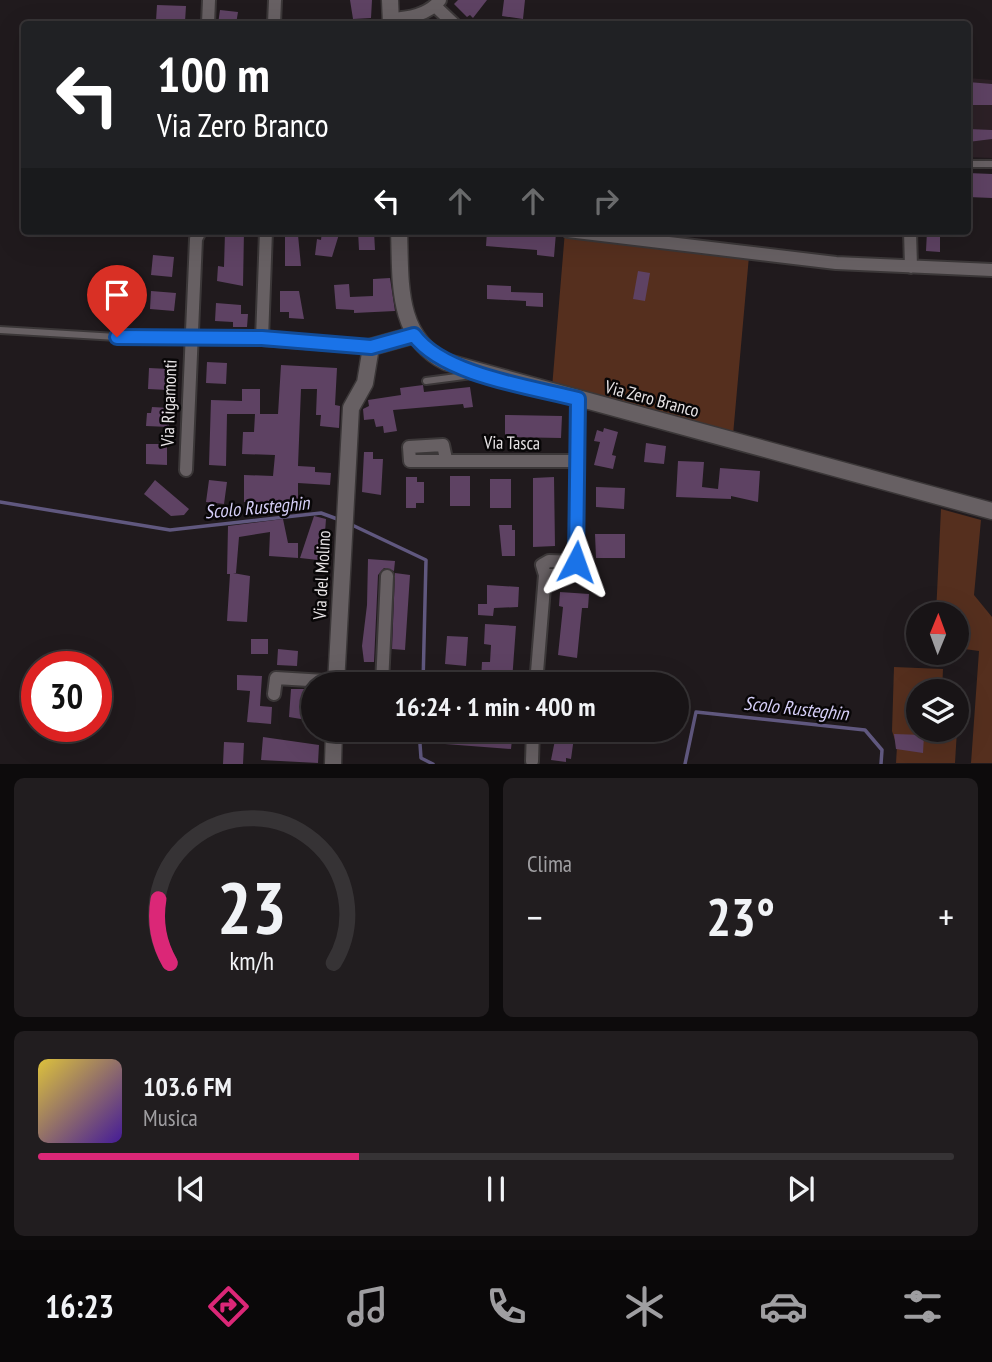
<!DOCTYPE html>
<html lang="it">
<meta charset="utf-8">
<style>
body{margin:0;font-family:"PT Sans Narrow",sans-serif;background:#211d1f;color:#f1f3f6;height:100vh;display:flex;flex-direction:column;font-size:26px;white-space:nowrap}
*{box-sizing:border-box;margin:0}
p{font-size:23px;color:#9f9ea1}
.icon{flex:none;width:38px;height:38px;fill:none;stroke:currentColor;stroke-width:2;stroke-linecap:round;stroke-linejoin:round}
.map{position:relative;height:764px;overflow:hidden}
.details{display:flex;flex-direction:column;gap:14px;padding:14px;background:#0d0b0c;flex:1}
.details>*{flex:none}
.guide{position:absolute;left:21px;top:21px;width:950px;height:214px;border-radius:7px;box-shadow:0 7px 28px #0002,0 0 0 2px #363335;background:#202124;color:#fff;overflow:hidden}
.needle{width:46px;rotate:1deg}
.controls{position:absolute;left:906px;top:602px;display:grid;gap:14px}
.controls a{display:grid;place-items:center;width:63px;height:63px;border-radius:50%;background:#181416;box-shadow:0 7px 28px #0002,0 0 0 2px #363335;font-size:35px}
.speed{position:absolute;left:21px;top:651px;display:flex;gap:14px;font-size:35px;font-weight:700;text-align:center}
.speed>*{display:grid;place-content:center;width:91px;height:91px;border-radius:50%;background:#181416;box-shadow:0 7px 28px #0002,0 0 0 2px #363335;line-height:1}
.speed .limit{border:10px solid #d22;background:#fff;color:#111}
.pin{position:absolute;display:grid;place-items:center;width:60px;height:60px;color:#fff;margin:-72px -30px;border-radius:50% 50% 50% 0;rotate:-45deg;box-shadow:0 0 7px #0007}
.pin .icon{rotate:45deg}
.me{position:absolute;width:77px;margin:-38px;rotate:4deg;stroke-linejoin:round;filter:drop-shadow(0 0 5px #0008)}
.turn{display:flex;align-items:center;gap:24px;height:147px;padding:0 21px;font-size:32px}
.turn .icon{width:91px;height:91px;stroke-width:2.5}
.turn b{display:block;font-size:49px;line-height:60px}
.lanes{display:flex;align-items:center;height:66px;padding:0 21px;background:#0003;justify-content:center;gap:35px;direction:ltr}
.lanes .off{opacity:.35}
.big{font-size:52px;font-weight:700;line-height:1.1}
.details .tile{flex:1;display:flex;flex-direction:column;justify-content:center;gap:10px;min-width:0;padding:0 24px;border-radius:10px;background:#211d1f}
.details .dial{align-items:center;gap:0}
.dial svg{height:182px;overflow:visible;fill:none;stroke:#363335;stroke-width:7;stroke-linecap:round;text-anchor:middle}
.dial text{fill:#f1f3f6;stroke:none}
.song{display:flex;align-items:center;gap:21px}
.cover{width:84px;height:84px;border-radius:10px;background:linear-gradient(135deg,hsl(50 70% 55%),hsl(260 70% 35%))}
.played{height:7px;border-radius:4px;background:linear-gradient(90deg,#db2777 35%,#363335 35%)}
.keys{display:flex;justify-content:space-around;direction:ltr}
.heat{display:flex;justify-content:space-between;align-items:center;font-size:38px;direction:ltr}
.details .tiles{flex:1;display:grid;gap:14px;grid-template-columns:1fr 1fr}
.tile:last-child{grid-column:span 2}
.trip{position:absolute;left:301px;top:672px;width:388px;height:70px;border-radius:35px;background:#181416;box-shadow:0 7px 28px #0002,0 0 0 2px #363335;font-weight:700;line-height:70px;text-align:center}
.tab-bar{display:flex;height:112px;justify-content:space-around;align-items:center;background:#0a0809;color:#9f9ea1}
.tab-bar .icon{width:49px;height:49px}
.tab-bar .current{color:#db2777}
.tab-bar b{font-size:32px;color:#f1f3f6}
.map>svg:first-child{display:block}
</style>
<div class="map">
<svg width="992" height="764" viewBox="0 0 992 764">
<rect width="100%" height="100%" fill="#201a1d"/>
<path fill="#2c2026" d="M968 78 992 80V158L968 157Z"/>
<path fill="#552f1e" d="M565 231 749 256 733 435 552 388Z
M941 509 981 520 974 595 992 617V763H971L979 651 957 648V614H936Z
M894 667 943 669 942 691H919V730H957L955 763H896L897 746 892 731Z"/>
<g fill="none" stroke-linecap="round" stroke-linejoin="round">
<path stroke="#60587f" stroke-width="3.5" d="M0 502 170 530 321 513 340 520
M350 524 426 560 423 684
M419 730 421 758 433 764
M685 764 696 712 865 730 882 750 881 764"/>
</g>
<path fill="#5e4263" d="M350 0H372L371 18 353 19Z
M458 0H487L473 18 470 15 467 17 454 4Z
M504 0H525L523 19 502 16Z
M157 5 186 6 185 22 156 21Z
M220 10 238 12 236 24H218Z
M968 82 992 84V105H968Z
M968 129 992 130V139L968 142Z
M968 173 992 174V198L968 197Z
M232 231H244L243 286 217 281 218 266 224 267 225 232Z
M322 231H340L332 257 315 255 317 239 321 240Z
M358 231H374L375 250H359Z
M487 231 556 233 554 257 537 255V250L486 246Z
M927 231H940V252L926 251Z
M285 235H298L301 266H285Z
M153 255 174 257 172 277 151 275Z
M638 271 650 273 645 301 633 299Z
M390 278 395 311 354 313V310L336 309 334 285 349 284 350 297 373 296V279Z
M487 285 511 286V292L543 293V307L526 306V301L487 299Z
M151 291 176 293 174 311 150 309Z
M280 291H299L304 319 289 318V312H280Z
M216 303 241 305V314H248L247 327H233V322L215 321Z
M207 362 227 363 226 384 206 383Z
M281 365 337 368 335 405 340 406 339 428 320 426 321 415H316L317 389H301L298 466 315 467V472L331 473 330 485 298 483V508L276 509V503L244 502V475L273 476 275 455 242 454 243 432H254L255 414H278Z
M149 368 169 369 168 390 148 389Z
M423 385 424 392 470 387 473 407 464 408 463 404 393 410 397 431 384 433 383 426 376 427 374 419 364 420 363 409 369 406 368 400 401 395 400 388Z
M242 389H260V414H227L226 466 209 465 211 400 242 401Z
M152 407 170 408 169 427 146 426 147 413H151Z
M505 415 562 416 561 438 505 437Z
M604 428 618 432 612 455 616 456 613 469 594 465 600 442 594 441 597 430 603 432Z
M646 443 666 446 664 464 644 462Z
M146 444H167V465L146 464Z
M364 452H373V459H383L381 495 362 492Z
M678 461 704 462 702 487 718 489 720 468 760 471 758 502 731 496V499L676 497Z
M450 476H470V506H450Z
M406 477H417V482H424V503H416V508H406Z
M554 477 555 546 533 547V478Z
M490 479H511V508H490Z
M155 480 189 509 184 515 171 516 144 494Z
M209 480 227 482 224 504 206 502Z
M596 487 625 488 624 509 596 507Z
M314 516 326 519 324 546H318V560L300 558Z
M283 519 288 543H298V558L269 556 270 532 239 537 236 573H233L250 576 247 622 227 621 230 574H227L228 526Z
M499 525H512V530H515V556H502Z
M595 534H625V558H596Z
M368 559 395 561 394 571 384 568 378 575 374 662H364L362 646 367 605Z
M395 573 410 575 405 650 392 649Z
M487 585 519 587 518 607 494 608 493 616 478 615V604H487Z
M560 592 589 594 588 608H582L577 658 558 655 563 607 559 606Z
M485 624 516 626 512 681 481 680 482 662H490L491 645 484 644Z
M447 636 468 637 466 666 445 664Z
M251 639H268V654H251Z
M278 649 298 651 297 666 277 665Z
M557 673 587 679V684H559L556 682Z
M237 675 262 676 260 706 272 707 271 724 247 722 250 691 237 690Z
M291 689H309L307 720 289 717Z
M361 730H400L383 740H361Z
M446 730H513L511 749 445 744Z
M557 730H575L571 759 566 758V762L551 760Z
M894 734 924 735 923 753 896 749Z
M263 737 319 745 318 763 261 760Z
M224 742 244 743 243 764H223Z"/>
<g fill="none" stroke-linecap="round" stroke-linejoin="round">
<g stroke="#3b3738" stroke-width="10">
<path id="service" d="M968 164H992
M0 330 117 337
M426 381 472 375"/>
</g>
<g stroke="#3b3738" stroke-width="16">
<path id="minor" d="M435 6 454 24
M390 19C409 18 428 15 440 0
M208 24 209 0
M274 24 275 0
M568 231 836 263 992 270
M910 231 911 267
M117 337 262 339 371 347
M262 339 266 231
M446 459 443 445 409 447 410 461H578
M186 470 196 239 200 231
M576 562 578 399
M545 575H577L580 566 576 562
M382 684 387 576
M536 684 545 575 542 565 549 561 576 562
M274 694 276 678 325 681 334 684
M532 761 533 730"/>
</g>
<g stroke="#3b3738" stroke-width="19">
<path id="tertiary" d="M390 0 391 24
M399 231C401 280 395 337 446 362L992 511
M336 684 351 408 365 383 371 347 414 335
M333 764 334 730"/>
</g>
<use href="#service" stroke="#676063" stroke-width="6"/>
<use href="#minor" stroke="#676063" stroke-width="12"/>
<use href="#tertiary" stroke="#676063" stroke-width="16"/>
</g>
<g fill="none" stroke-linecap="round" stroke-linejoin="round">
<g stroke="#114b97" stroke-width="18">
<path id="route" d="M117 337 262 338 371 347 414 335C443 375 531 387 578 399L576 562"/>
</g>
<use href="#route" stroke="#1a73e8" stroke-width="12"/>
</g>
<g text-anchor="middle" stroke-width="5" stroke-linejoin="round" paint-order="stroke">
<g font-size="18" fill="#e7e3e5" stroke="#080607">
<text transform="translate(652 399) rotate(15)" y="6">Via Zero Branco</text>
<text transform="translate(169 403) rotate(-88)" y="6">Via Rigamonti</text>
<text transform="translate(512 443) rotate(1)" y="6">Via Tasca</text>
<text transform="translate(322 575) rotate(-87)" y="6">Via del Molino</text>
</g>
<g font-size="19" font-style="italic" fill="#d6cff8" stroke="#080607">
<text transform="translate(257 507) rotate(-5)" y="7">Scolo Rusteghin</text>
<text transform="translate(796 708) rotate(6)" y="7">Scolo Rusteghin</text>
</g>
</g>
</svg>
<div class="controls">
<a><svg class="needle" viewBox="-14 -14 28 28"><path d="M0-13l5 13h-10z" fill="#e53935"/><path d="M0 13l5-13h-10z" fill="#9f9ea1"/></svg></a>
<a><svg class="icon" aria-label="layers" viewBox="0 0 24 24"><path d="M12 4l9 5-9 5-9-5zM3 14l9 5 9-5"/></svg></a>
</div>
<div class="speed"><div class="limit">30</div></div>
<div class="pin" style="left:117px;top:337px;background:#d93025"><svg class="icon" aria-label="arrive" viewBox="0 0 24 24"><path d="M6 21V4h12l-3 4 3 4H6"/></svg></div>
<svg class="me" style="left:576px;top:562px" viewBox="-20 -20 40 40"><path d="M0-17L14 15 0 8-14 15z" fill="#1a73e8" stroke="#fff" stroke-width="4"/></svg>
<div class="trip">16:24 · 1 min · 400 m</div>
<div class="guide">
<div class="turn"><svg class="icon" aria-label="left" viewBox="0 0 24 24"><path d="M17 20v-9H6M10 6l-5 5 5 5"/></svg><div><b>100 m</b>Via Zero Branco</div></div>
<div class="lanes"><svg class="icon" aria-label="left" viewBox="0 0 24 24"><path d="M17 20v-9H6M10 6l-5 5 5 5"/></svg><svg class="icon off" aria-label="ahead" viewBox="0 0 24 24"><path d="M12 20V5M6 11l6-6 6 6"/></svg><svg class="icon off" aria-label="ahead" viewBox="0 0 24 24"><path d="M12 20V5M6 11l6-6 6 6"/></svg><svg class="icon off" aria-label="right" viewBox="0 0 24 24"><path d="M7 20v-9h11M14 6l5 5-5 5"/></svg></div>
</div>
</div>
<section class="details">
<div class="tiles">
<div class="tile dial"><svg viewBox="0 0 100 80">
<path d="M14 69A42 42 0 1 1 86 69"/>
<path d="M14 69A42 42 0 0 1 9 41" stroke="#db2777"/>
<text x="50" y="56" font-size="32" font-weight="700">23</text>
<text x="50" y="72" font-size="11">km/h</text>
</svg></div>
<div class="tile"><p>Clima</p>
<div class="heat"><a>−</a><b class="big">23°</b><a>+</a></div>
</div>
<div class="tile">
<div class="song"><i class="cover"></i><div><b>103.6 FM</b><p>Musica</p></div></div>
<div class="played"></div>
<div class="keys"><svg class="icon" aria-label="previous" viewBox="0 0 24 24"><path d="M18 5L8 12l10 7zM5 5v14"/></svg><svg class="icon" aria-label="pause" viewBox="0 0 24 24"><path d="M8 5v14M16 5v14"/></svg><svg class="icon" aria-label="next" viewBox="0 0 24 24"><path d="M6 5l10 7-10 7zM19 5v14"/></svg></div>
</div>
</div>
</section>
<nav class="tab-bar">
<b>16:23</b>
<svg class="icon current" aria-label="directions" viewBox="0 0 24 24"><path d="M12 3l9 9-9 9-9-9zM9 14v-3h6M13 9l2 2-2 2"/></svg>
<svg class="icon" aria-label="music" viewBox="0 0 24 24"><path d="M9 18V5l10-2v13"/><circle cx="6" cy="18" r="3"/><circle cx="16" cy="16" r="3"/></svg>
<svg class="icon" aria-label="phone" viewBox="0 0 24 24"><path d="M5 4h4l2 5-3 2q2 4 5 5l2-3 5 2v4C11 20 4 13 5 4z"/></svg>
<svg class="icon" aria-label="climate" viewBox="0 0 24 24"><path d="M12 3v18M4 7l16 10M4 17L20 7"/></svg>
<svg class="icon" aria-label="car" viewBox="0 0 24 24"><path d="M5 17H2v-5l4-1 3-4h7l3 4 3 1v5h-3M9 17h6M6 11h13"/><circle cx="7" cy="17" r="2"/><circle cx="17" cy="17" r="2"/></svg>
<svg class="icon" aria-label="filters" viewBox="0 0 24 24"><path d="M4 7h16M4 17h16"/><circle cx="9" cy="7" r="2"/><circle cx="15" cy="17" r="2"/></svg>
</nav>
